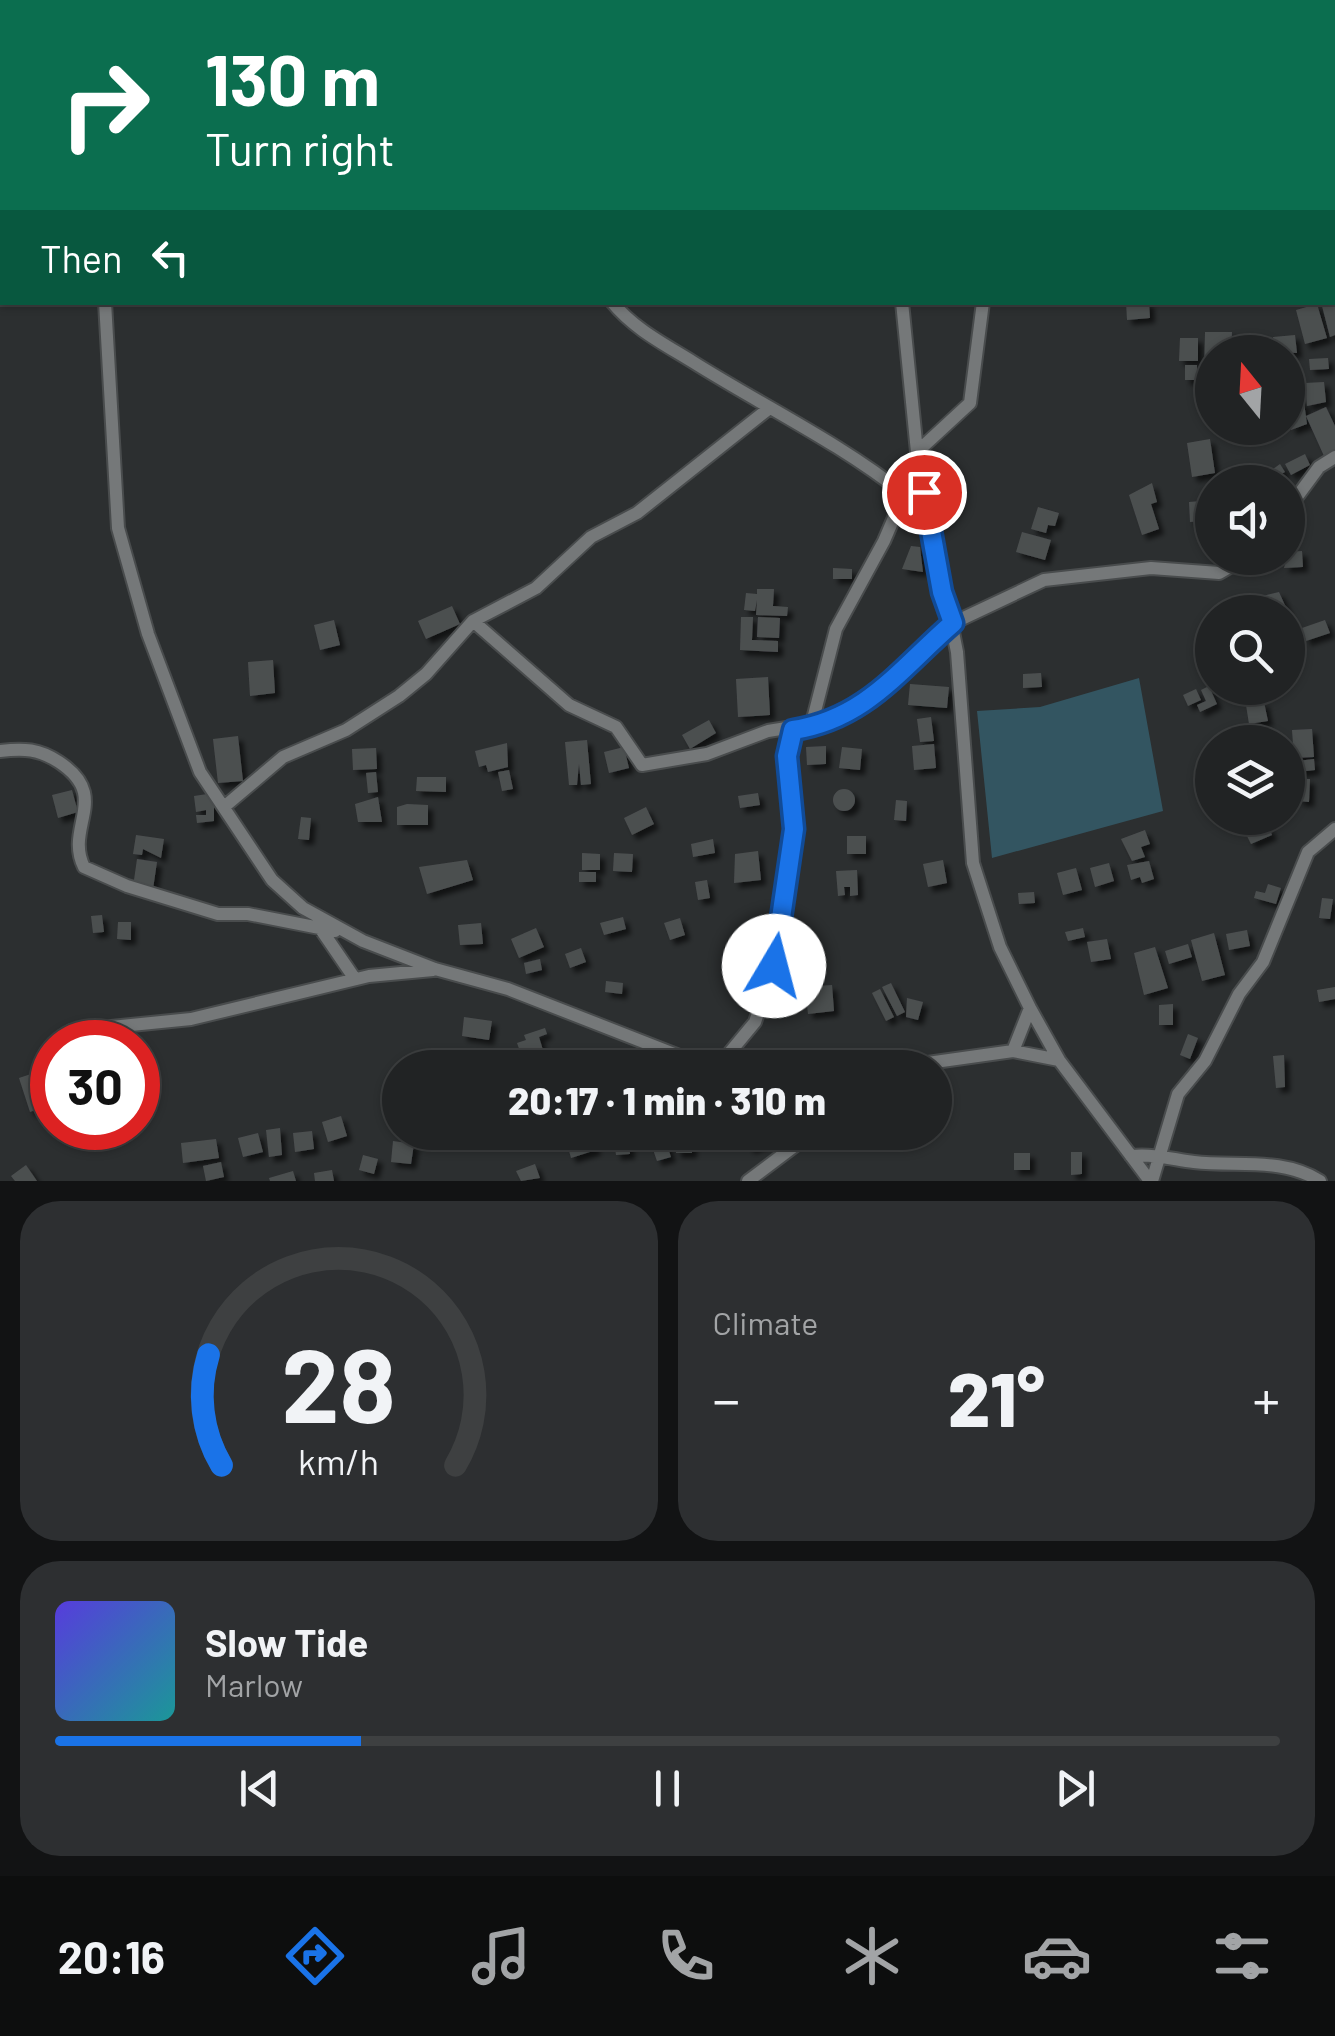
<!DOCTYPE html>
<meta charset="utf-8">
<style>
body{margin:0;font-family:Barlow,sans-serif;background:#2d2f31;color:#f1f3f6;height:100vh;display:flex;flex-direction:column;font-size:38px;white-space:nowrap}
*{box-sizing:border-box;margin:0}
p{font-size:32px;color:#a2a4a6}
.icon{flex:none;width:55px;height:55px;fill:none;stroke:currentColor;stroke-width:2;stroke-linecap:round;stroke-linejoin:round}
.map{position:relative;height:1181px;overflow:hidden}
.details{display:flex;flex-direction:column;gap:20px;padding:20px;background:#121314;flex:1}
.details>*{flex:none}
.banner{position:absolute;left:0px;top:0px;width:1335px;height:305px;box-shadow:0 2px 8px #0004,0 0 0 2px #3e4041;background:#0b6e4f;color:#fff;overflow:hidden}
.needle{width:65px;rotate:342deg}
.buttons{position:absolute;left:1195px;top:335px;display:grid;gap:20px}
.buttons a{display:grid;place-items:center;width:110px;height:110px;border-radius:50%;background:#212324;box-shadow:0 2px 8px #0004,0 0 0 2px #3e4041;font-size:50px}
.speed{position:absolute;left:30px;top:1020px;display:flex;gap:20px;font-size:50px;font-weight:700;text-align:center}
.speed>*{display:grid;place-content:center;width:130px;height:130px;border-radius:50%;background:#212324;box-shadow:0 2px 8px #0004,0 0 0 2px #3e4041;line-height:1}
.speed .limit{border:15px solid #d22;background:#fff;color:#111}
.pin{position:absolute;display:grid;place-items:center;width:85px;height:85px;color:#fff;margin:-42px;border:5px solid #fff;border-radius:50%;box-shadow:0 2px 10px #0007}
.me{position:absolute;width:110px;margin:-55px;rotate:8deg;stroke-linejoin:round;filter:drop-shadow(0 0 8px #0008)}
.turn{display:flex;align-items:center;gap:35px;height:210px;padding:0 40px;font-size:45px}
.turn .icon{width:130px;height:130px;stroke-width:2.5}
.turn b{display:block;font-size:70px;line-height:85px}
.then{display:flex;align-items:center;height:95px;padding:0 40px;background:#0003;gap:20px;font-size:38px}
.big{font-size:75px;font-weight:800;line-height:1.1}
.details .tile{flex:1;display:flex;flex-direction:column;justify-content:center;gap:15px;min-width:0;padding:0 35px;border-radius:40px;background:#2d2f31}
.details .dial{align-items:center;gap:0}
.dial svg{height:260px;overflow:visible;fill:none;stroke:#3e4041;stroke-width:7;stroke-linecap:round;text-anchor:middle}
.dial text{fill:#f1f3f6;stroke:none}
.song{display:flex;align-items:center;gap:30px}
.cover{width:120px;height:120px;border-radius:15px;background:linear-gradient(135deg,hsl(250 70% 55%),hsl(180 70% 35%))}
.played{height:10px;border-radius:5px;background:linear-gradient(90deg,#1a73e8 25%,#3e4041 25%)}
.keys{display:flex;justify-content:space-around;direction:ltr}
.heat{display:flex;justify-content:space-between;align-items:center;font-size:55px;direction:ltr}
.details .tiles{flex:1;display:grid;gap:20px;grid-template-columns:1fr 1fr}
.tile:last-child{grid-column:span 2}
.trip{position:absolute;left:382px;top:1050px;width:570px;height:100px;border-radius:50px;background:#212324;box-shadow:0 2px 8px #0004,0 0 0 2px #3e4041;font-weight:800;line-height:100px;text-align:center}
.tabs{display:flex;height:160px;justify-content:space-around;align-items:center;background:#0d0e0e;color:#a2a4a6}
.tabs .icon{width:70px;height:70px}
.tabs .on{color:#1a73e8}
.tabs b{font-size:45px;color:#f1f3f6}
.map>svg:first-child{display:block}
</style>
<div class="map">
<svg width="1335" height="1181" viewBox="0 0 1335 1181">
<defs>
<filter id="shadow"><feDropShadow dx="5" dy="5" stdDeviation="2.5" flood-color="#0009"/></filter>
</defs>
<rect width="100%" height="100%" fill="#2c2f30"/>
<path fill="#335561" d="M1139 678 1163 811 992 858 977 711 1040 707Z"/>
<path fill="#4c4f50" filter="url(#shadow)" d="M1126 302H1149L1150 318 1127 320Z
M1321 302H1335V335L1330 337Z
M1317 304 1327 338 1305 344 1296 310Z
M1205 332H1232L1231 352H1212V376H1204Z
M1295 335 1297 353 1274 352 1273 337Z
M1180 338H1198V361H1179Z
M1328 358 1329 369 1310 370 1309 359Z
M1185 365H1197V380H1185Z
M1324 382 1326 402 1307 406 1305 383Z
M1297 401 1304 402 1307 424 1291 430 1288 405Z
M1326 407 1335 426V451L1324 456 1306 416Z
M1210 439 1215 473 1192 477 1187 443Z
M1305 454 1310 465 1291 475 1285 464Z
M1280 464 1285 472 1267 482 1262 477Z
M1152 483 1157 502 1151 504 1159 529 1142 535 1129 495Z
M1201 501 1202 521 1190 522 1189 502Z
M1038 507 1059 513 1055 526 1048 525 1046 533 1031 529Z
M1022 532 1051 540 1045 560 1016 552Z
M911 546 920 547 923 572 902 569Z
M1302 551 1303 567 1284 568 1288 552Z
M833 568 852 569V579H833Z
M757 589H774L773 606 788 607 787 616 756 615 757 600 755 611 744 610 746 593 757 594Z
M1279 592 1288 612H1261L1258 597Z
M452 606 460 624 426 639 418 621Z
M741 617H753L752 640 778 641V652L740 650Z
M758 617 780 618 779 638 757 637Z
M334 620 340 645 320 650 314 625Z
M1325 620 1330 633 1306 641 1302 628Z
M273 660 275 693 250 696 248 662Z
M1041 673 1042 687 1023 688V674Z
M768 677 770 715 738 717 736 679Z
M910 684 949 687 947 708 908 705Z
M1209 686 1217 704 1200 712 1197 705 1206 701 1201 690Z
M1196 689 1201 700 1188 706 1183 695Z
M1264 702 1268 721 1249 724 1246 705Z
M931 717 934 741 920 742 917 719Z
M709 720 716 733 690 749 682 735Z
M1312 729 1314 757 1294 758 1292 730Z
M238 736 243 781 218 783 213 739Z
M587 740 591 784 581 785 579 764 577 785H569L565 742Z
M507 743 508 767 488 772 486 765 479 767 475 751Z
M934 744 936 768 914 770 912 746Z
M826 746V764L807 765 806 747Z
M624 747 629 768 609 773 604 752Z
M842 747 862 749 860 770 839 768Z
M376 748 377 769 353 770 352 749Z
M1314 759 1315 770 1298 772 1297 761Z
M509 770 513 789 502 791 498 772Z
M376 772 378 792 368 793 366 773Z
M417 777H446V792L416 791Z
M1300 779H1310L1309 802 1298 801Z
M833 800a11 11 0 1 1 22 0a11 11 0 1 1-22 0Z
M72 790 78 812 58 818 52 795Z
M214 793V821L197 823 196 815H206V810L196 812 194 796Z
M758 793 760 805 740 808 738 796Z
M378 797 382 822H358L355 804Z
M896 800 907 801 906 821 894 820Z
M407 804 428 805V825H397V807Z
M646 807 654 824 632 835 624 818Z
M301 817 311 818 309 840 298 839Z
M1269 827 1272 835 1251 844 1247 836Z
M1145 830 1150 844 1141 847 1145 857 1132 861 1121 839Z
M136 835 164 839 161 858 143 849 142 855 133 854Z
M847 836H866V854H847Z
M713 839 715 853 693 857 691 844Z
M758 851 761 880 734 883 735 854Z
M582 853 600 854V870H582Z
M614 853 633 854 632 872 613 871Z
M137 859 157 862 153 889 133 887Z
M467 860 473 880 427 894 419 867Z
M943 860 947 883 928 887 923 864Z
M1149 861 1154 879 1142 883 1140 877 1131 880 1127 865Z
M1109 863 1114 881 1095 887 1090 868Z
M1076 868 1082 890 1063 895 1057 873Z
M857 870 858 895 850 896V887H844L845 895 838 896 836 871Z
M579 872H596V882H579Z
M707 880 710 898 698 900 695 882Z
M1268 884 1281 888 1276 904 1254 898 1256 891 1265 893Z
M1034 892 1035 903 1019 904 1018 893Z
M1322 898 1333 899 1330 919 1319 918Z
M102 915 104 932 93 933 91 916Z
M623 917 626 929 604 935 600 923Z
M680 918 685 935 670 940 664 923Z
M118 922H131V940L117 939Z
M481 923 483 944 460 945 458 925Z
M536 928 544 947 519 958 511 939Z
M1083 928 1085 937 1068 941 1065 932Z
M1247 930 1250 946 1229 950 1226 934Z
M1214 933 1225 975 1202 981 1191 940Z
M1107 939 1111 959 1091 962 1087 942Z
M1188 944 1192 957 1169 964 1165 951Z
M1155 947 1168 988 1144 995 1134 953Z
M581 948 586 962 570 968 565 954Z
M540 959 542 970 526 974 524 963Z
M606 981 623 983 622 994 605 992Z
M891 983 905 1012 897 1016 882 987Z
M832 985 834 1011 808 1014 806 996 817 994 816 986Z
M1335 987V999L1319 1002 1317 990Z
M880 989 894 1017 886 1021 872 993Z
M907 998 923 1002 918 1020 906 1017Z
M1173 1004V1025H1159V1005Z
M464 1017 492 1021 489 1040 462 1036Z
M545 1028 547 1034 539 1037 543 1050 522 1057 517 1043 526 1040 524 1035Z
M1188 1034 1198 1038 1190 1059 1180 1055Z
M1284 1055 1285 1087 1276 1088 1273 1056Z
M31 1074 33 1079 49 1075 52 1095 40 1099 43 1107 30 1112 19 1078Z
M341 1116 347 1136 328 1142 322 1122Z
M280 1128 282 1155 269 1157 266 1130Z
M312 1131 314 1149 295 1152 293 1133Z
M676 1132H692V1153H676Z
M742 1132H766L770 1140 750 1149Z
M258 1133 263 1152 243 1157 238 1138Z
M591 1133 596 1150 571 1158 566 1140Z
M664 1136 671 1157 657 1161 650 1141Z
M216 1139 219 1158 183 1163 181 1143Z
M629 1140 630 1154 616 1155 614 1141Z
M393 1141 414 1144 411 1164 391 1162Z
M1071 1152H1082V1174L1071 1175Z
M1014 1153H1030V1170H1014Z
M363 1155 378 1159 374 1174 359 1170Z
M221 1162 224 1177 206 1181 203 1166Z
M535 1164 540 1178 521 1181 516 1171Z
M26 1165 37 1181H15L11 1176Z
M332 1170 334 1181H315L314 1173Z
M293 1171 296 1181H270L269 1178Z"/>
<g fill="none" stroke-linecap="round" stroke-linejoin="round">
<g stroke="#494c4d" stroke-width="16">
<path id="minor" d="M248 0 251 2
M369 0 389 2
M846 0V2
M478 2 483 0
M788 2 791 0
M1093 2 1094 0
M1332 61 1335 60
M0 196 2 194
M1334 283 1335 276
M105 302 118 528 148 634 200 772 272 880 303 908 363 941 435 969 508 989 710 1068
M612 302C634 329 664 344 693 362 763 406 840 443 904 494
M902 302 917 452 957 652 973 863 1000 947 1030 1008 1059 1060 1150 1181
M917 452 970 403 983 302
M1288 509 1319 467 1335 457
M473 621 569 705 616 727 642 765 707 754 768 731 836 720 876 696 953 623 1044 580 1151 568 1219 573 1245 558
M811 727 836 629 884 541 918 462
M0 751C24 748 39 749 59 762 112 797 64 827 84 867L127 886 218 914H248L335 931
M224 807 283 757 346 730 399 696 426 674 473 621 536 588 591 537 637 513 767 410
M318 925 355 979
M71 1031 191 1019 369 976 433 970
M1013 1051 1030 1008
M717 1068 755 1022 774 966 793 829 787 756 793 729
M892 1068 1013 1051 1059 1060
M1131 1156C1155 1154 1171 1159 1194 1162 1237 1167 1282 1157 1320 1181
M748 1181 813 1132
M1152 1181 1178 1094 1205 1061 1239 994 1263 962 1308 852 1335 829"/>
</g>
<use href="#minor" stroke="#757879" stroke-width="12"/>
</g>
<g fill="none" stroke-linecap="round" stroke-linejoin="round">
<g stroke="#114b97" stroke-width="25">
<path id="route" d="M774 966 794 829 787 756 793 730C866 719 900 669 953 623L942 592 924 492"/>
</g>
<use href="#route" stroke="#1a73e8" stroke-width="18"/>
</g>
</svg>
<div class="buttons">
<a><svg class="needle" viewBox="-14 -14 28 28"><path d="M0-13l5 13h-10z" fill="#e53935"/><path d="M0 13l5-13h-10z" fill="#a2a4a6"/></svg></a>
<a><svg class="icon" aria-label="sound" viewBox="0 0 24 24"><path d="M4 9h4l5-4v14l-5-4H4zM17 9q2 3 0 6"/></svg></a>
<a><svg class="icon" aria-label="search" viewBox="0 0 24 24"><circle cx="10" cy="10" r="6"/><path d="M15 15l6 6"/></svg></a>
<a><svg class="icon" aria-label="layers" viewBox="0 0 24 24"><path d="M12 4l9 5-9 5-9-5zM3 14l9 5 9-5"/></svg></a>
</div>
<div class="speed"><div class="limit">30</div></div>
<div class="pin" style="left:924px;top:492px;background:#d93025"><svg class="icon" aria-label="arrive" viewBox="0 0 24 24"><path d="M6 21V4h12l-3 4 3 4H6"/></svg></div>
<svg class="me" style="left:774px;top:966px" viewBox="-20 -20 40 40"><circle r="19" fill="#fff"/><path d="M0-13L10 11 0 6-10 11z" fill="#1a73e8"/></svg>
<div class="trip">20:17 · 1 min · 310 m</div>
<div class="banner">
<div class="turn"><svg class="icon" aria-label="right" viewBox="0 0 24 24"><path d="M7 20v-9h11M14 6l5 5-5 5"/></svg><div><b>130 m</b>Turn right</div></div>
<div class="then">Then<svg class="icon" aria-label="left" viewBox="0 0 24 24"><path d="M17 20v-9H6M10 6l-5 5 5 5"/></svg></div>
</div>
</div>
<section class="details">
<div class="tiles">
<div class="tile dial"><svg viewBox="0 0 100 80">
<path d="M14 69A42 42 0 1 1 86 69"/>
<path d="M14 69A42 42 0 0 1 10 35" stroke="#1a73e8"/>
<text x="50" y="56" font-size="32" font-weight="700">28</text>
<text x="50" y="72" font-size="11">km/h</text>
</svg></div>
<div class="tile"><p>Climate</p>
<div class="heat"><a>−</a><b class="big">21°</b><a>+</a></div>
</div>
<div class="tile">
<div class="song"><i class="cover"></i><div><b>Slow Tide</b><p>Marlow</p></div></div>
<div class="played"></div>
<div class="keys"><svg class="icon" aria-label="previous" viewBox="0 0 24 24"><path d="M18 5L8 12l10 7zM5 5v14"/></svg><svg class="icon" aria-label="pause" viewBox="0 0 24 24"><path d="M8 5v14M16 5v14"/></svg><svg class="icon" aria-label="next" viewBox="0 0 24 24"><path d="M6 5l10 7-10 7zM19 5v14"/></svg></div>
</div>
</div>
</section>
<nav class="tabs">
<b>20:16</b>
<svg class="icon on" aria-label="directions" viewBox="0 0 24 24"><path d="M12 3l9 9-9 9-9-9zM9 14v-3h6M13 9l2 2-2 2"/></svg>
<svg class="icon" aria-label="music" viewBox="0 0 24 24"><path d="M9 18V5l10-2v13"/><circle cx="6" cy="18" r="3"/><circle cx="16" cy="16" r="3"/></svg>
<svg class="icon" aria-label="phone" viewBox="0 0 24 24"><path d="M5 4h4l2 5-3 2q2 4 5 5l2-3 5 2v4C11 20 4 13 5 4z"/></svg>
<svg class="icon" aria-label="climate" viewBox="0 0 24 24"><path d="M12 3v18M4 7l16 10M4 17L20 7"/></svg>
<svg class="icon" aria-label="car" viewBox="0 0 24 24"><path d="M5 17H2v-5l4-1 3-4h7l3 4 3 1v5h-3M9 17h6M6 11h13"/><circle cx="7" cy="17" r="2"/><circle cx="17" cy="17" r="2"/></svg>
<svg class="icon" aria-label="filters" viewBox="0 0 24 24"><path d="M4 7h16M4 17h16"/><circle cx="9" cy="7" r="2"/><circle cx="15" cy="17" r="2"/></svg>
</nav>
